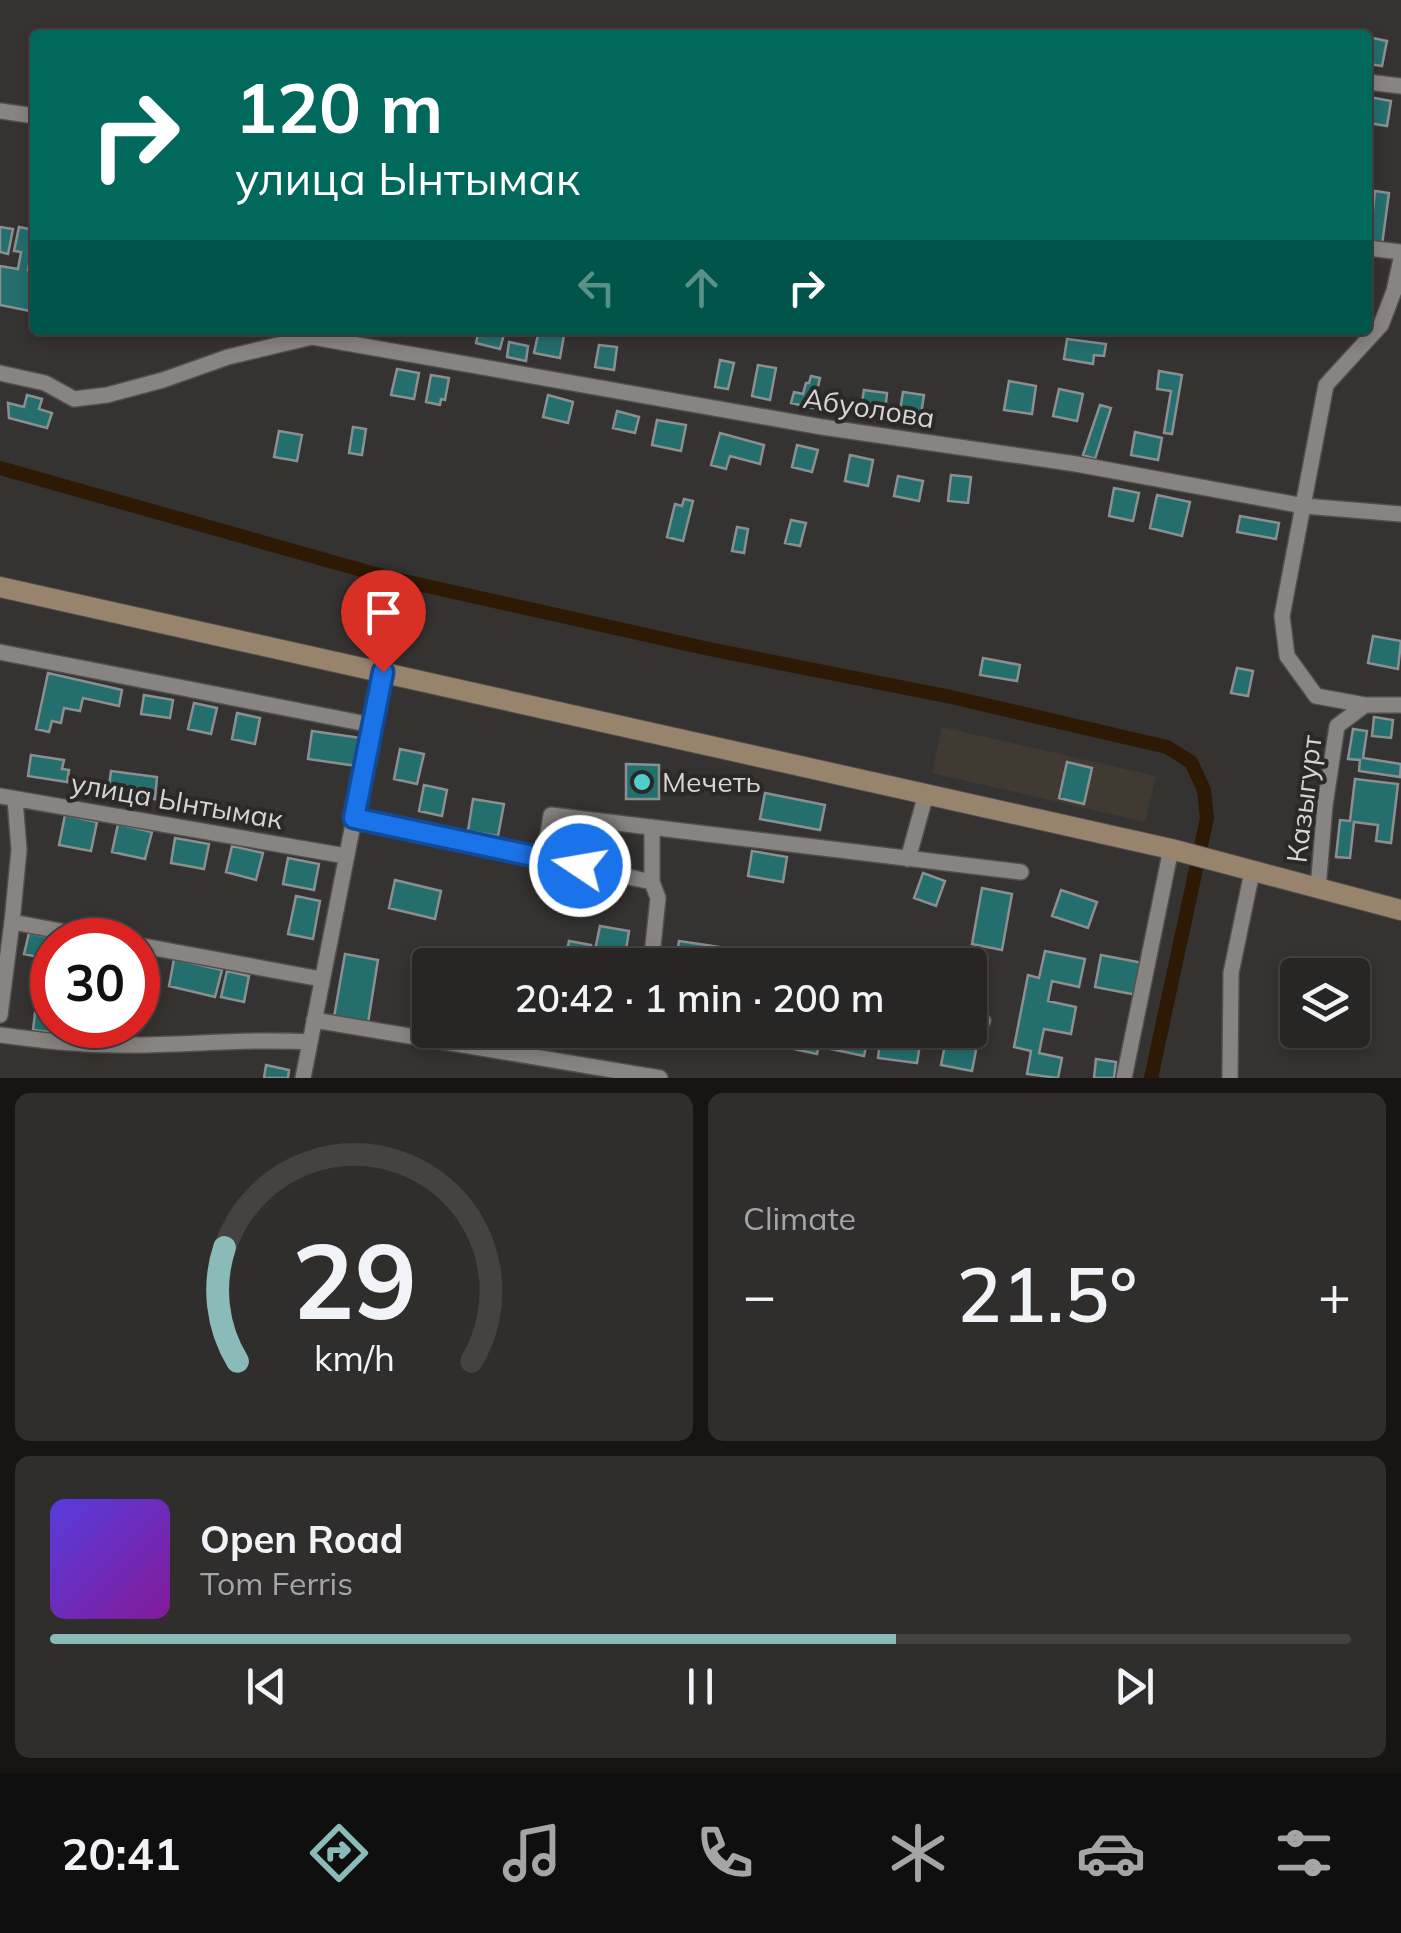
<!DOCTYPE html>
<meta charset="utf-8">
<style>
body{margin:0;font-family:Mulish,sans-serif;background:#302e2d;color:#f1f3f6;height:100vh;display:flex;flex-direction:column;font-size:38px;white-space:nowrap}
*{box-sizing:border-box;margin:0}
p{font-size:32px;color:#a5a5a7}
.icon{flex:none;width:55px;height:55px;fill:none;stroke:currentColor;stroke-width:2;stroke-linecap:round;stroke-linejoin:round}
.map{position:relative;height:1078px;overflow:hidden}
.details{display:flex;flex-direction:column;gap:15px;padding:15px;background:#161514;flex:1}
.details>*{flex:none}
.guide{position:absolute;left:30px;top:30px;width:1342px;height:305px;border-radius:10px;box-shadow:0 5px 15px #0003,0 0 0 2px #444342;background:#00695c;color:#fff;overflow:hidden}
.buttons{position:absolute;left:1280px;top:958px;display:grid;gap:20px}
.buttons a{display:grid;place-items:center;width:90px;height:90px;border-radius:10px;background:#282625;box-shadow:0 5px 15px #0003,0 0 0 2px #444342;font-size:50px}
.speed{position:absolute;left:30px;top:918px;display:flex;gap:20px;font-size:50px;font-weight:700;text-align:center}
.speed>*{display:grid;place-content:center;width:130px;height:130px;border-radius:50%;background:#282625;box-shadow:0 5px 15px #0003,0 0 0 2px #444342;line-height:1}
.speed .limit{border:15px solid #d22;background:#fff;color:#111}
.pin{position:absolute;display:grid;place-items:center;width:85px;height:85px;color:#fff;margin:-102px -42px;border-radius:50% 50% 50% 0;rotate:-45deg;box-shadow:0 0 10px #0007}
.pin .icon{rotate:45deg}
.me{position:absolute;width:110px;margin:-55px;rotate:282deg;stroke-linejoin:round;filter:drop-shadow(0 0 8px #0008)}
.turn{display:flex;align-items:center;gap:35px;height:210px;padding:0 40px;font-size:45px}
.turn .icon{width:130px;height:130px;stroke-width:2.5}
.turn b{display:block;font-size:70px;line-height:85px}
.lanes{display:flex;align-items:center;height:95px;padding:0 40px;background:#0003;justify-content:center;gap:50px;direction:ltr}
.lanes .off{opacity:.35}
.big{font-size:75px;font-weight:600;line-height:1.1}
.details .widget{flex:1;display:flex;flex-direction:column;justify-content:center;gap:15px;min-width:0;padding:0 35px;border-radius:15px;background:#302e2d}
.details .dial{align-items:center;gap:0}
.dial svg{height:260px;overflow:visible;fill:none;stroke:#444342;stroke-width:7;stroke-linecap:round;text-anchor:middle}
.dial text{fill:#f1f3f6;stroke:none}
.song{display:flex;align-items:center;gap:30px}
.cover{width:120px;height:120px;border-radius:15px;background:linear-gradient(135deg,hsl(250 70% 55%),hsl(290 70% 35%))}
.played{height:10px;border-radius:5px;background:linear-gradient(90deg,#8bbbb9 65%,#444342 65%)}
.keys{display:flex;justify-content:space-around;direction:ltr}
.heat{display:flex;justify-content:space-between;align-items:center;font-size:55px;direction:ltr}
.details .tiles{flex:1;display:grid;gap:15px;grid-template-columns:1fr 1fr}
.widget:last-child{grid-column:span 2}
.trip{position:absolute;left:412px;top:948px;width:575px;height:100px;border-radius:10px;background:#282625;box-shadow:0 5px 15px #0003,0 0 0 2px #444342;font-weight:600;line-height:100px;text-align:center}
.dock{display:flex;height:160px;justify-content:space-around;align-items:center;background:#100f0f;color:#a5a5a7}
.dock .icon{width:70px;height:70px}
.dock .on{color:#8bbbb9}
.dock b{font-size:45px;color:#f1f3f6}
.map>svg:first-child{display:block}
</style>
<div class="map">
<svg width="1401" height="1078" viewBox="0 0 1401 1078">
<rect width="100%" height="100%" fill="#353331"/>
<path fill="#413a33" d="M942 727 1156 776 1145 822 932 773Z"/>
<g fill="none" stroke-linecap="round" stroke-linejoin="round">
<path stroke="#2e1904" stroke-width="14" d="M0 468 386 577 709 649 951 697 1167 747 1191 762 1204 790 1207 818 1151 1078"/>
</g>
<path fill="#246e6e" stroke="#8c8f8f" stroke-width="2.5" d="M1368 37 1387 41 1382 66 1368 64Z
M1369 97 1391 101 1387 126 1368 123Z
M1375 191 1389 193 1382 245 1368 243V219L1372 220Z
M0 227 13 229 8 254 0 252Z
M19 227 35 230V250L32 249 28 270 35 272V312L0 305V266L18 269 21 252 14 251Z
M479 330H505L500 349 476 343Z
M539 330H565L560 358 534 353Z
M1067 339 1106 344 1104 356 1094 355 1093 364 1064 359Z
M509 342 528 346 526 361 507 357Z
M599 345 617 347 614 370 595 367Z
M720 360 734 363 728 389 715 387Z
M758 365 776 368 770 400 752 396Z
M397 369 419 373 414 399 391 395Z
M1159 371 1182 375 1172 434 1164 433 1171 391 1157 389Z
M431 375 449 378 445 400 441 399 440 405 426 402Z
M811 376 820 378 813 408 791 403 794 392 803 394 806 383H809Z
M1009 381 1036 386 1032 414 1004 410Z
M1059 389 1083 394 1077 421 1053 416Z
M864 390 887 393 885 412 861 408Z
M903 392 924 395 920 421 899 417Z
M27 395 42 399 39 409 52 413 47 428 9 418 8 403 24 407Z
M548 395 573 402 568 423 543 417Z
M1100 405 1111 408 1095 459 1083 455Z
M617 411 639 417 635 433 613 428Z
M657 420 686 425 681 451 652 445Z
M353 427 366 429 362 455 349 453Z
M279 431 302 435 297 461 274 457Z
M1135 432 1162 438 1158 460 1131 455Z
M720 433 764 445 760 464 730 456 726 469 711 465Z
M797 445 818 450 812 472 792 467Z
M850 455 873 460 868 486 845 481Z
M951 475 971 477 968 503 948 501Z
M898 476 923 481 919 501 894 496Z
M1114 488 1139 493 1133 521 1109 516Z
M1157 495 1190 502 1182 536 1150 528Z
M684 499 693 501 683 541 667 537 675 504 682 506Z
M1240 516 1279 523 1276 539 1237 532Z
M791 520 806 523 800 546 785 543Z
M737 527 748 529 744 553 732 551Z
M1373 636 1401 641 1398 669 1368 663Z
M983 658 1020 665 1017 681 980 675Z
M1237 668 1253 671 1248 696 1231 693Z
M48 673 122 690 119 706 83 698 80 711 64 708 61 723 52 721 49 732 36 729Z
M144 695 173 700 170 718 141 714Z
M194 703 217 708 211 734 188 729Z
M237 713 260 718 255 744 232 739Z
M1374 717 1393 720 1391 738 1372 736Z
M1353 729 1367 731 1363 758 1401 764 1400 777 1359 771 1360 760 1348 759Z
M312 731 361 738 357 766 308 759Z
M400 749 424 754 417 784 394 779Z
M31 755 64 760 62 769 69 770 67 782 28 776Z
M1067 762 1092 768 1084 804 1059 798Z
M626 764 659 765V799H626Z
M111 771 157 777 155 799 108 794Z
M1355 779 1398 784 1391 843 1376 841 1378 825 1354 822 1350 858 1336 857 1340 820 1350 821Z
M424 785 447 790 442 816 419 811Z
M765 793 825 805 820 830 760 819Z
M473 799 504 804 498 836 468 831Z
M65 815 97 822 91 851 59 845Z
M118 824 152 832 145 859 112 852Z
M175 838 209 844 204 869 171 863Z
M232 846 263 853 256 880 226 872Z
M752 851 787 857 783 882 748 876Z
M288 858 319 864 314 890 283 884Z
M923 873 945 881 936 906 914 898Z
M395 880 441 891 435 919 389 908Z
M982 888 1012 894 1002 950 972 944Z
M1061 890 1097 902 1088 928 1052 916Z
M296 896 320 901 313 939 288 934Z
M600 926 629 931 625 956 595 950Z
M29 933 63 940H52V960L24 954Z
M569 941 591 945 588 965H564Z
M679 941 720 947 718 965H675Z
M735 949 769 955 767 965H732Z
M1045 951 1085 959 1079 987 1052 981 1048 1001 1076 1007 1071 1034 1044 1029 1039 1053 1062 1058 1058 1078 1027 1074 1031 1051 1014 1047 1028 975 1039 978Z
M345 954 378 960 368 1023 334 1017Z
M1101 955 1143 963 1137 995 1095 987Z
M174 959 222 970 215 997 169 986Z
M227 971 249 976 244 1002 221 997Z
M970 981 984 983 981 1009 970 1008Z
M35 1013 52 1015V1025H74L73 1035 33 1030Z
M719 1030H757L755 1041 719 1035Z
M798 1030H822L817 1054 794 1049Z
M835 1030H870L864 1056 831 1049Z
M881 1033 921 1038 917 1063 878 1058Z
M946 1040 977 1045 972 1071 941 1065Z
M1096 1059 1116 1062 1114 1078H1094Z
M266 1065 289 1070 288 1078H264Z"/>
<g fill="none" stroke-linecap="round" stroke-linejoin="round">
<g stroke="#514f4d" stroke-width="18">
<path id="minor" d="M1368 82 1401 86
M0 111 35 116
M1368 248 1401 252
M0 373 45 383 74 399 107 395 163 380 228 357 312 337 822 427 1076 464 1304 506 1401 514
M0 652 372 725
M1365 705 1316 696 1287 656 1282 616 1326 385 1381 325 1394 291 1401 259
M0 796 346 856
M353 818 652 882
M544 859 551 815 1021 872
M908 859 926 794
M1318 889 1325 805 1337 726 1365 705H1401
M12 922 109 940
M138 945 321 979
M651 965 658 898 652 882V827
M0 1015 12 922 19 850 15 799
M970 1019 983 1021
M314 1020 660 1078
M0 1035C44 1041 86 1046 131 1045 190 1045 249 1038 309 1042
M303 1078 383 672
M1124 1078 1171 849
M1230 1078 1231 973 1252 872"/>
</g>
<g stroke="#514f4d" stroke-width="22">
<path id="secondary" d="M0 587 1171 849 1401 910"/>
</g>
<use href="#minor" stroke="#878482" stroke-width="15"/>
<use href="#secondary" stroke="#98836d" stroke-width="20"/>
</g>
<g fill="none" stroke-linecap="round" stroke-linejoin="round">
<g stroke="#114b97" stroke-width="25">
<path id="route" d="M383 672 354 818 580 866"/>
</g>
<use href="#route" stroke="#1a73e8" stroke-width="18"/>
</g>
<circle fill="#52cdce" stroke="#2b2927" stroke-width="4" cx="642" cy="782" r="10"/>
<g text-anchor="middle" stroke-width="8" stroke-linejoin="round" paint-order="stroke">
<g font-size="28" fill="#d7d5d4" stroke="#2b2927">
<text transform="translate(869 408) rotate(9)" y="10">Абуолова</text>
<text transform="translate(1304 799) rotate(-83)" y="10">Казыгурт</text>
<text transform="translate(177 801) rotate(10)" y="10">улица Ынтымак</text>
</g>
<g font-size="28" fill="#d7d5d4" stroke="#2b2927" text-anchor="start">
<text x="662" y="792">Мечеть</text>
</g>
</g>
</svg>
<div class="buttons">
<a><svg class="icon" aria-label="layers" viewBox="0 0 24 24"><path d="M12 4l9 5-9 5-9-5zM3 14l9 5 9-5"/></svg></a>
</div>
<div class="speed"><div class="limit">30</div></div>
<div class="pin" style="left:383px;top:672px;background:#d93025"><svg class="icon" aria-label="arrive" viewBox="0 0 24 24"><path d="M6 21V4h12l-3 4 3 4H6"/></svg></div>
<svg class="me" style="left:580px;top:866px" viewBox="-20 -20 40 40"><circle r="17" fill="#1a73e8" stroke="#fff" stroke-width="3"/><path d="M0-11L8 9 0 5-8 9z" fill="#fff"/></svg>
<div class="trip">20:42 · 1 min · 200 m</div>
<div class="guide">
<div class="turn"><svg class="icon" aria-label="right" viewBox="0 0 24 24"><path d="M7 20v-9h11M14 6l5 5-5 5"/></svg><div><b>120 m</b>улица Ынтымак</div></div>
<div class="lanes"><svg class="icon off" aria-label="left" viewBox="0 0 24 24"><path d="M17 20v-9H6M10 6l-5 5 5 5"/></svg><svg class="icon off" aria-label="ahead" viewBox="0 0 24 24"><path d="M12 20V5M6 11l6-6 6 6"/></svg><svg class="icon" aria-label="right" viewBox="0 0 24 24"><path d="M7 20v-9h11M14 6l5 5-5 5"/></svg></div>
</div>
</div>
<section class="details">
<div class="tiles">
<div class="widget dial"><svg viewBox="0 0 100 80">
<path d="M14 69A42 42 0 1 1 86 69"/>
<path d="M14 69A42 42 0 0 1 10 34" stroke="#8bbbb9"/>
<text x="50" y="56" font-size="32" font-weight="700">29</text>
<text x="50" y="72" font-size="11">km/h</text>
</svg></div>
<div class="widget"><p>Climate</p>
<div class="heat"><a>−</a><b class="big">21.5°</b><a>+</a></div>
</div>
<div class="widget">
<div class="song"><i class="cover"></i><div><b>Open Road</b><p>Tom Ferris</p></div></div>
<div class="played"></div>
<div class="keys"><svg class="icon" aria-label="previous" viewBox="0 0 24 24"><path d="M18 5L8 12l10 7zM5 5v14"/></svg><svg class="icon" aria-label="pause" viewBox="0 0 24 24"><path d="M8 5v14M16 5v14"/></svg><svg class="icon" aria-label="next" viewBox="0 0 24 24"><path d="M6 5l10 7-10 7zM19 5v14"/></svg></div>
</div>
</div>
</section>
<nav class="dock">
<b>20:41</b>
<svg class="icon on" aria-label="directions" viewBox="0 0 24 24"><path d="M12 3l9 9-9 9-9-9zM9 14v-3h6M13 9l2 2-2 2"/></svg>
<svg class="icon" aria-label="music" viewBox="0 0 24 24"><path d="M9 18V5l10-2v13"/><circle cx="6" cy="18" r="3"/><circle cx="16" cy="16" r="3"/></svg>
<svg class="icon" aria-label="phone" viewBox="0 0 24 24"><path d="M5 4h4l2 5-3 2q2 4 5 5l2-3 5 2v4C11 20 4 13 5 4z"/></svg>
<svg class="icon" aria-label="climate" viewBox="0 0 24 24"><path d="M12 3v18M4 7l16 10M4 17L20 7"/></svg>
<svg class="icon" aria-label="car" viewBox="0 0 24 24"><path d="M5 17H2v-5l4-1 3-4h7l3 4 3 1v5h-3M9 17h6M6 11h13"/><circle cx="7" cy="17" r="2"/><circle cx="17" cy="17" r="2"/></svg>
<svg class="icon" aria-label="filters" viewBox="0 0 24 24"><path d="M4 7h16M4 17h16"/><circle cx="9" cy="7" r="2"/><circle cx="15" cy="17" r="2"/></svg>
</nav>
